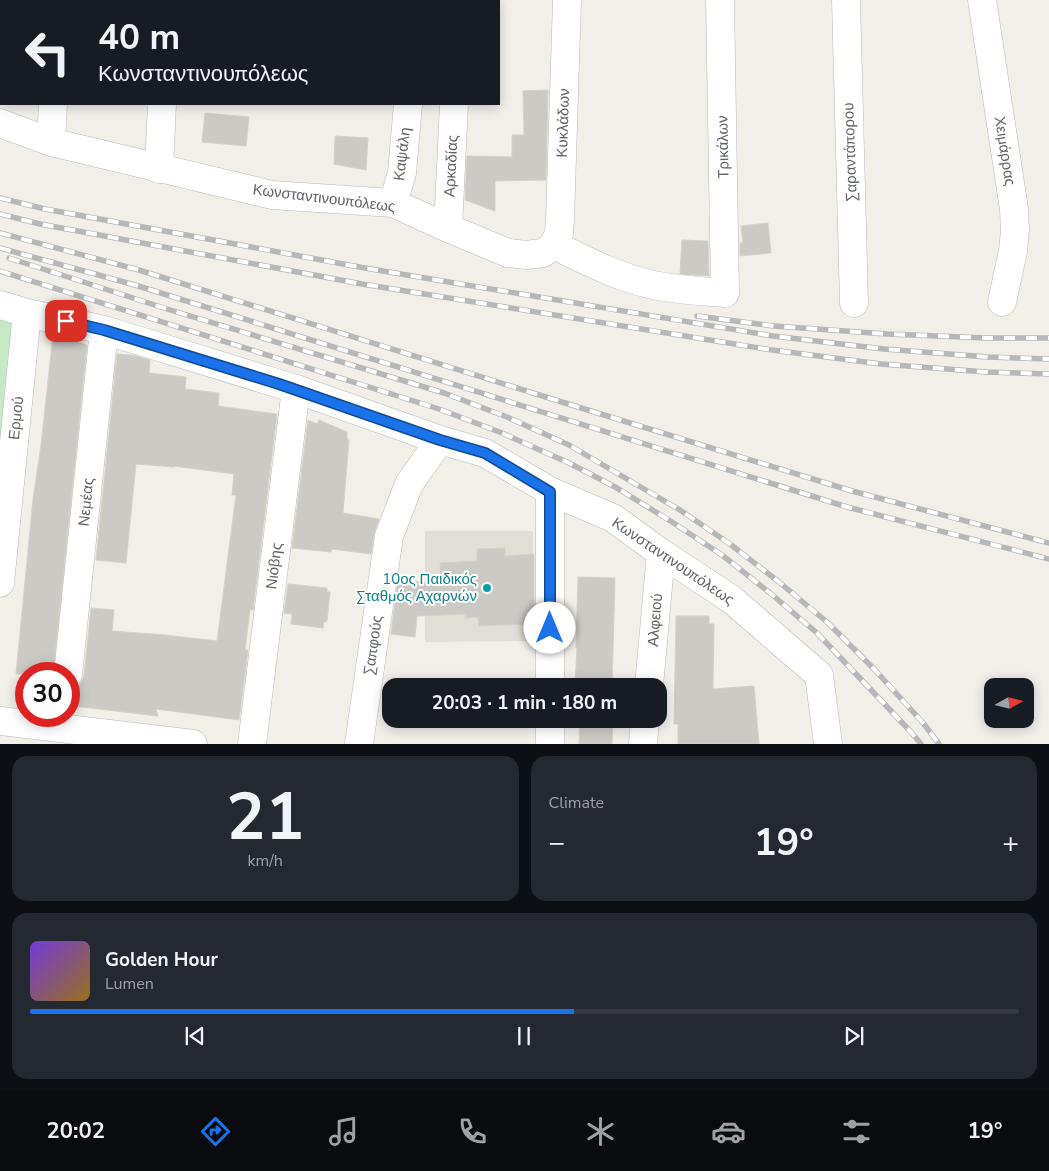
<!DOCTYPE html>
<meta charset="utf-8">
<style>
body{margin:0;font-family:"Nunito Sans",sans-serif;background:#242831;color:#f1f3f6;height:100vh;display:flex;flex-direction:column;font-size:19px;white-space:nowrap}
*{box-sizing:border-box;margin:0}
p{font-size:16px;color:#9ea1a6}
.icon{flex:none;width:28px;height:28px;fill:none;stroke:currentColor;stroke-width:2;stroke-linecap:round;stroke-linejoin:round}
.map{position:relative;height:744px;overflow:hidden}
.panel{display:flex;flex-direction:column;gap:12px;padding:12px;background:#0d0f14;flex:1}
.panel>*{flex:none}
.banner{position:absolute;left:0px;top:0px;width:500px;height:105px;box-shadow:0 2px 12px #0003;background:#171b24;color:#f1f3f6;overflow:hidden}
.needle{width:32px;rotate:82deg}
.tools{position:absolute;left:984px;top:678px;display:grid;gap:10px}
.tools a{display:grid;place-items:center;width:50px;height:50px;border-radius:10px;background:#171b24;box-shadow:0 2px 12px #0003;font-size:25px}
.speed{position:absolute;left:15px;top:662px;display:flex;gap:10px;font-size:25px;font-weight:700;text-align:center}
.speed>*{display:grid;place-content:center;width:65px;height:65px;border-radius:50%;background:#171b24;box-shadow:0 2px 12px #0003;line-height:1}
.speed .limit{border:8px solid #d22;background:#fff;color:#111}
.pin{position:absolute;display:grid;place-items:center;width:42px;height:42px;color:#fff;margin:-21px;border-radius:10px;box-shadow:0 2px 8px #0006}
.me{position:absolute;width:55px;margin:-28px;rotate:0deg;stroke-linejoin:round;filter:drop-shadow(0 0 4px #0008)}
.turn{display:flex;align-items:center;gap:18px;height:105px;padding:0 15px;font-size:22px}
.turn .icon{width:65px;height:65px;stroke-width:2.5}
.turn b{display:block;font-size:35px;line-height:42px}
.big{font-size:38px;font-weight:700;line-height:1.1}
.panel .card{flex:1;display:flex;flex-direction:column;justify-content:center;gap:8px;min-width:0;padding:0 18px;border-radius:15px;background:#242831}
.panel .dial{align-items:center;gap:0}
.dial b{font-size:65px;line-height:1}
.song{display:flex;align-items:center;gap:15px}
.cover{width:60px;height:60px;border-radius:8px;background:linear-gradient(135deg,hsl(260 70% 55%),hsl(40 70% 35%))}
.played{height:5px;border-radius:2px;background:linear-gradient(90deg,#1a73e8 55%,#363941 55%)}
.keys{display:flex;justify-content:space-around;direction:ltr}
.heat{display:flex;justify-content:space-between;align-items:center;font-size:28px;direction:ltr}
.panel .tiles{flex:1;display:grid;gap:12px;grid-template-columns:1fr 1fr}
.card:last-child{grid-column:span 2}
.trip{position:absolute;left:382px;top:678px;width:285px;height:50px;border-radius:15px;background:#171b24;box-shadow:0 2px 12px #0003;font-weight:700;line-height:50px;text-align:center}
.dock{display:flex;height:80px;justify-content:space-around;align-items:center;background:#090b0e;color:#9ea1a6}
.dock .icon{width:35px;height:35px}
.dock .selected{color:#1a73e8}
.dock b{font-size:22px;color:#f1f3f6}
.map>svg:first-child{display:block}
</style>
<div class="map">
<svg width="1049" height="744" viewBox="0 0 1049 744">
<rect width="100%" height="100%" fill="#f1efe8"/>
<path fill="#e1ded6" d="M425 531H533L534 641 425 642Z"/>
<path fill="#c5e8c5" d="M0 315 13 319 0 448Z"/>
<path fill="#cccac5" stroke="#d6d1c6" d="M548 90 546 180 495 181V211L465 200 467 156 512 157V135H524L523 91Z
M205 113 249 117 246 146 202 142Z
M335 136 368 138 366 170 334 164Z
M768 223 771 253 740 256V243H743L741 226Z
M682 240 708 241 709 276 680 274Z
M53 335 64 337 87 345 53 674H16L33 499 41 445Z
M117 354 132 355 150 360 149 373 186 377 185 389 219 393 218 406 277 414 253 610H250L245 650H248L239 720 156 709 158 716 73 706 75 688 81 683 84 676 91 608 114 610 112 631 165 635 217 641 236 495H232L234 474 174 466V467L136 464 126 563 96 560Z
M308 420 317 424 319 420 347 432V440H349L343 513 379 519 374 534 371 554 332 549 331 552 292 548Z
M505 548V556L534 554V624L479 626 478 617 465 618V614L417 616 415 637 391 634 398 580 441 584 440 563 477 561V549Z
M578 577 615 578 612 686H575L577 648H576Z
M288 584 327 588V592H330L327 621 324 622 323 628 291 624 292 614 284 613Z
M676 616H709V624H714L713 689 754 686 759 744H678V724H674Z
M580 719H613L612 744H579Z"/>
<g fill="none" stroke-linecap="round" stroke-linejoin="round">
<g stroke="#b5b8bc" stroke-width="29">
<path id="minor" d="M846 0 854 303
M982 0 1014 209 1015 230 1013 251 1002 302
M60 1V0
M166 1V0
M275 1V0
M414 1V0
M451 1 452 0
M0 123 51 142 272 195 393 203 448 228 508 253 526 255 543 253 554 245
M51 142 53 104
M159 169 162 104
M393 203 402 173 408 104
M448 228 454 104
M554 245C585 260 615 276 649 284 674 290 700 291 725 293L720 0
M554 245 559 233 560 219 567 0
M0 305 27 313 104 330 296 389 440 440 485 453 550 491 613 518 661 553 731 599 819 675 828 744
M550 491V686
M0 583 27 313
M68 674 104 330
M649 686 661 553
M550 719V744
M0 721 193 744
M252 744 296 389
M359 744 389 536 409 484 440 440
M643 744 645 719"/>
</g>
<use href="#minor" stroke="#fff" stroke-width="28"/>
<g stroke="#b6b7b8" stroke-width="5.5">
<path id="rail" d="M0 198 45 209 365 268 773 336 884 349 988 357 1049 359
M0 214 40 224 362 284 772 350 881 364 986 372 1049 374
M0 233 139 270 565 403 852 491 1049 543
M0 248 135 285 847 507 1049 559
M9 258 167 309 444 393 507 417 569 445 680 510 730 544 779 582 828 623 875 670 924 724 939 744
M0 271 439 409 502 433 569 463 617 488 672 522 722 555 770 593 817 633 911 732 921 744
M697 316 774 326 887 334 987 338H1049"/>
</g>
<use href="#rail" stroke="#fff" stroke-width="4" stroke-dasharray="11" stroke-linecap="butt"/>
</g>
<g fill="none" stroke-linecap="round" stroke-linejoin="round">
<g stroke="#114b97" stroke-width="12">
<path id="route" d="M66 321 104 330 279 384 440 440 485 453 550 492V628"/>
</g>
<use href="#route" stroke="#1a73e8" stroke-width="9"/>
</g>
<circle fill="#0f9aa8" stroke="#fff" stroke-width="2" cx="487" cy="588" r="5"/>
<g text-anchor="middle" stroke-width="4" stroke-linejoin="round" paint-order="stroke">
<g font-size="15" fill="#5f6368" stroke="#fff">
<text transform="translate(563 123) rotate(-88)" y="5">Κυκλάδων</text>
<text transform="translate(723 147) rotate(-91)" y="5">Τρικάλων</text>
<text transform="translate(1005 151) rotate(81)" y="5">Χειμάρρας</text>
<text transform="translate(850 152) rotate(-92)" y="5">Σαραντάπορου</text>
<text transform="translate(402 154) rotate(-83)" y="5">Καψάλη</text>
<text transform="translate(451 166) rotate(-87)" y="5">Αρκαδίας</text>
<text transform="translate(324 198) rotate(7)" y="5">Κωνσταντινουπόλεως</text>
<text transform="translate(16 418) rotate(-84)" y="5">Ερμού</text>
<text transform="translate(86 502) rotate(-84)" y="5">Νεμέας</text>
<text transform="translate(673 561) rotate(34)" y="5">Κωνσταντινουπόλεως</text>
<text transform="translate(274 566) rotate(-83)" y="5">Νιόβης</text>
<text transform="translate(655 620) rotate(-85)" y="5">Αλφειού</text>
<text transform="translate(373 645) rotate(-82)" y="5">Σαπφούς</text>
</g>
<g font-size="15" fill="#0d838f" stroke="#fff" text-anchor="end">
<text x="477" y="584">10ος Παιδικός<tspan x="477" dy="17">Σταθμός Αχαρνών</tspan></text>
</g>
</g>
</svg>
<div class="tools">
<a><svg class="needle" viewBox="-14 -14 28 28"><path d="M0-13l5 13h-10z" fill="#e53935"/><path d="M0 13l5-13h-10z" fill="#9ea1a6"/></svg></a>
</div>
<div class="speed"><div class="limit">30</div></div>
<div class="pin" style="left:66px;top:321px;background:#d93025"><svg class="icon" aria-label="arrive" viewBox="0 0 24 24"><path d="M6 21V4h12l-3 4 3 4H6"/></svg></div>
<svg class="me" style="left:550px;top:628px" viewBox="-20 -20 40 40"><circle r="19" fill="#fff"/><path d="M0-13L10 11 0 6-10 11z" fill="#1a73e8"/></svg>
<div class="trip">20:03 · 1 min · 180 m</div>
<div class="banner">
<div class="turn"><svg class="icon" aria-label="left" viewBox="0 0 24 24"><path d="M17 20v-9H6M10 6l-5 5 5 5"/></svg><div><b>40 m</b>Κωνσταντινουπόλεως</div></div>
</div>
</div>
<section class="panel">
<div class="tiles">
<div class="card dial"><b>21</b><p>km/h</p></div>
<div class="card"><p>Climate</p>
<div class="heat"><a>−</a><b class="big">19°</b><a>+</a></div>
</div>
<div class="card">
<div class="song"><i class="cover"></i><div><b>Golden Hour</b><p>Lumen</p></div></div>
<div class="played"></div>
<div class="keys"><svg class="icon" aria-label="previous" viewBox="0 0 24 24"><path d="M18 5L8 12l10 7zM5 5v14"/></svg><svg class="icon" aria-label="pause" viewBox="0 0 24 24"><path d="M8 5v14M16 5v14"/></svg><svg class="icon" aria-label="next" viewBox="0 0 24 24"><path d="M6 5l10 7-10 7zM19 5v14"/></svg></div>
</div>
</div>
</section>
<nav class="dock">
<b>20:02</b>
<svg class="icon selected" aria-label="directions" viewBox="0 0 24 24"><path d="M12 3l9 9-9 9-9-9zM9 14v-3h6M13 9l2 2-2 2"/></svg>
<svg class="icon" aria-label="music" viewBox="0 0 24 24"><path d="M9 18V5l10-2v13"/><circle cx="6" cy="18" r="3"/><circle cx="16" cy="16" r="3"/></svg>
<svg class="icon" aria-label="phone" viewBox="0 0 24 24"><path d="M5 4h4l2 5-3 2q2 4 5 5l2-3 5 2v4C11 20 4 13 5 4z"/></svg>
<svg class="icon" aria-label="climate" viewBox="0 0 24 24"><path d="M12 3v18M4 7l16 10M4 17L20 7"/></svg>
<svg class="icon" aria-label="car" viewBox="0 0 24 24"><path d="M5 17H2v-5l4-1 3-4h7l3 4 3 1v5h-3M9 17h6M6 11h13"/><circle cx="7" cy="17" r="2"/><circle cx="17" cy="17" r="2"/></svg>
<svg class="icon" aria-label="filters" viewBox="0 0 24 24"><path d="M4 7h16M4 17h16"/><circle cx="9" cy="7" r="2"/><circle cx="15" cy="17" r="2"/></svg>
<b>19°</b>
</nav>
